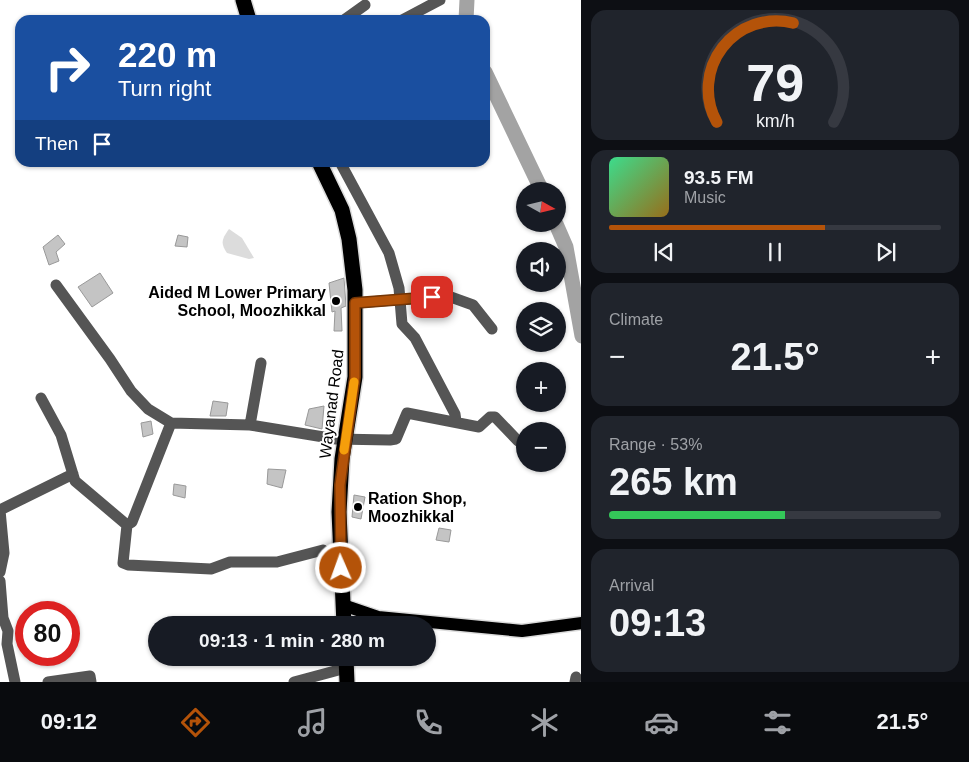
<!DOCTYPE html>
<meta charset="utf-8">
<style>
body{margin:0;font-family:Helvetica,sans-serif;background:#20242c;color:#f1f3f6;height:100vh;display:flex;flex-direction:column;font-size:19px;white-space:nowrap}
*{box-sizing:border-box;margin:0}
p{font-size:16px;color:#9ea1a6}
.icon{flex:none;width:28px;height:28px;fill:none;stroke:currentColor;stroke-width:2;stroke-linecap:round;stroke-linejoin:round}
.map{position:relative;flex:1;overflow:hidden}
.sheet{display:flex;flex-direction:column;gap:10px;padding:10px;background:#0d0f14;width:388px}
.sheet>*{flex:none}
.top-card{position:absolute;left:15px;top:15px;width:475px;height:152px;border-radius:15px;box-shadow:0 1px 4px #0004;background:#1a4fa0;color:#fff;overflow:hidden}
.needle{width:32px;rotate:98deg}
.fabs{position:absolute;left:516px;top:182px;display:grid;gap:10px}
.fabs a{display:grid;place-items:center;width:50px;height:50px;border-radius:50%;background:#171b24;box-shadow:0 1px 4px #0004;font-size:25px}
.speed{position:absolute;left:15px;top:601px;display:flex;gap:10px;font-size:25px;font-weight:700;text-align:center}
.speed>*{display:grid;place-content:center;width:65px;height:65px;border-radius:50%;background:#171b24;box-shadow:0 1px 4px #0004;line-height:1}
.speed .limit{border:8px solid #d22;background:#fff;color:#111}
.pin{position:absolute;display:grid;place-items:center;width:42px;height:42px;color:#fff;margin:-21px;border-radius:10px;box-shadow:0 2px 8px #0006}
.me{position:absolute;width:55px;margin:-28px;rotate:358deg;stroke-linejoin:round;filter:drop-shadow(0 0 4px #0008)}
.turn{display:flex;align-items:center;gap:18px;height:105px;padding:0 20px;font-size:22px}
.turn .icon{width:65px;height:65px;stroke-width:2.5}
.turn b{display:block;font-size:35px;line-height:42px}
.then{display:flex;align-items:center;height:48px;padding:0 20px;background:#0003;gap:10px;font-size:19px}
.big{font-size:38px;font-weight:800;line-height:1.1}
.sheet .widget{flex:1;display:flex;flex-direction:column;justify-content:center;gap:8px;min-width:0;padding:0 18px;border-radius:15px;background:#20242c}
.sheet .dial{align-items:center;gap:0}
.dial svg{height:130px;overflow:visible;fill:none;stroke:#363941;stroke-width:7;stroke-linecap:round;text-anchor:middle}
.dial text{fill:#f1f3f6;stroke:none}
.song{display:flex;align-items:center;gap:15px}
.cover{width:60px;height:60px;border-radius:8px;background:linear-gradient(135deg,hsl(150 70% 55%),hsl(40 70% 35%))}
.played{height:5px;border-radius:2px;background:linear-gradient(90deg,#b45309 65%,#363941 65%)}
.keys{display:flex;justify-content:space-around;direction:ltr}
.heat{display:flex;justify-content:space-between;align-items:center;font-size:28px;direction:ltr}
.charge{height:8px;border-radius:4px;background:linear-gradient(90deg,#34c759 53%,#363941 0)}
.trip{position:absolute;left:148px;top:616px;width:288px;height:50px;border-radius:25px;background:#171b24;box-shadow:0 1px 4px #0004;font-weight:800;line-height:50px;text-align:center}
.tabs{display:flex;height:80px;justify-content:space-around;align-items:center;background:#090b0e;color:#9ea1a6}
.tabs .icon{width:35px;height:35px}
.tabs .selected{color:#b45309}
.tabs b{font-size:22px;color:#f1f3f6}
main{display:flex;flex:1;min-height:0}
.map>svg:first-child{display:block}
</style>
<main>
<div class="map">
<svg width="582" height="682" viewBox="0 0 582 682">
<rect width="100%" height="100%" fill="#fff"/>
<path fill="#dcdcdc" d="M229 229 242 238 254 258 249 259 227 253C220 243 222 239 229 229Z"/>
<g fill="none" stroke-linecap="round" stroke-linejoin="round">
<path stroke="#a3a3a3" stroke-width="15" d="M466 20 467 0
M485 72 542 191
M556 224 566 247 582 336"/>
</g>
<path fill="#c4c4c4" stroke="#999" d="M58 235 65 244 56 252 59 261 49 265 43 247Z
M178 235 188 237 187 247 175 246Z
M100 273 113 293 92 307 78 287Z
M344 278 346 306 341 308 342 331H334L335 311 332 312 329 283Z
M213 401 228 403 226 416H210Z
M324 406 322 429 305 425 309 409Z
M151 421 153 434 143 437 141 423Z
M268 469 286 470 282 488 267 484Z
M174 484 186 486 185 498 173 495Z
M354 495 365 497 361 519 352 517Z
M439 528 451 530 449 542 436 540Z"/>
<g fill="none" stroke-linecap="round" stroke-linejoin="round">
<g stroke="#dbdbdb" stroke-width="15">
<path id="major" d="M343 605 378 617 522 631 582 623"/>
</g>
<g stroke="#dbdbdb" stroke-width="18">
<path id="highway" d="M243 0 249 20
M319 162 342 210 349 239 355 290V377L342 459 339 512 344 625
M346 658 347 682"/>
</g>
<path stroke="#555" stroke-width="11" d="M344 20 365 5
M402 20 440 0
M340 162 389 253 399 288 402 324 415 338 455 414 456 421
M56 285 110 359 131 391 148 409 171 423 250 425 336 439 390 440 396 439 407 413 479 427 490 417H495L518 441
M355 303 448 296 473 305 492 329
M41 398 61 435 75 481 127 525 132 522 171 423
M250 425 261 363
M127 525 123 563 128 565 211 569 230 562H277L323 550
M0 572 4 553 0 510 73 474
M0 581 3 618 8 631 7 644 15 682
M48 682 90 676 91 682
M294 682 346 668
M575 682 576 677"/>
<use href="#major" stroke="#000" stroke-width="12"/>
<use href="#highway" stroke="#000" stroke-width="15"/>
</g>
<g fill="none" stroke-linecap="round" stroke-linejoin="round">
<g stroke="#753606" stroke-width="12">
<path id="route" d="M341 568 340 485 355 377V303L432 297"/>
</g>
<use href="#route" stroke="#b45309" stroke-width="9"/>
<path stroke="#f59e0b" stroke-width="9" d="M344 450 354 382"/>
</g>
<g fill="#000" stroke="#fff" stroke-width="2">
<circle cx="336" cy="301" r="5"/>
<circle cx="358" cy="507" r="5"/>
</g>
<g text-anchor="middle" stroke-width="4" stroke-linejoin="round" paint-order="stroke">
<g font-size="16" font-weight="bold" fill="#000" stroke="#fff" text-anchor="end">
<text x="326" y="298">Aided M Lower Primary<tspan x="326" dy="18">School, Moozhikkal</tspan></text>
<text x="368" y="504" text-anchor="start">Ration Shop,<tspan x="368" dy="18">Moozhikkal</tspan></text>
</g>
<g font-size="16" fill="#000" stroke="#fff">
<text transform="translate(331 404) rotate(-83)" y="6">Wayanad Road</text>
</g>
</g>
</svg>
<div class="fabs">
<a><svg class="needle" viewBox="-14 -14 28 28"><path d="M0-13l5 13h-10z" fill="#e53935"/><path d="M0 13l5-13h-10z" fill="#9ea1a6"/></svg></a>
<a><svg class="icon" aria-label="sound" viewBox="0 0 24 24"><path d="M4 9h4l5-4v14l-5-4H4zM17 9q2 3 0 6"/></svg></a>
<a><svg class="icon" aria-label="layers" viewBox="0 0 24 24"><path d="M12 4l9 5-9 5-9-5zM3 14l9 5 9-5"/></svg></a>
<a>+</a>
<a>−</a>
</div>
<div class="speed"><div class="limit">80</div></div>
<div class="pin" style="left:432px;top:297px;background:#d93025"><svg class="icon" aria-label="arrive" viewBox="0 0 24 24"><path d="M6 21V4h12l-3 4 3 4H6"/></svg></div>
<svg class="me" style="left:341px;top:568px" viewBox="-20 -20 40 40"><circle r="17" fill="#b45309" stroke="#fff" stroke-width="3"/><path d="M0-11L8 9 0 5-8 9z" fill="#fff"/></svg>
<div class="trip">09:13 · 1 min · 280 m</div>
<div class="top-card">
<div class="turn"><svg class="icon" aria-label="right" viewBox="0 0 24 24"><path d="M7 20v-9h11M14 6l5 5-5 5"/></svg><div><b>220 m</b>Turn right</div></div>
<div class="then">Then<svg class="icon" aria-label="arrive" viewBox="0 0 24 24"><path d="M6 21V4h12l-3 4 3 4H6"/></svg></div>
</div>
</div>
<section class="sheet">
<div class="widget dial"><svg viewBox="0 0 100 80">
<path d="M14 69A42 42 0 1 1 86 69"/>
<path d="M14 69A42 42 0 0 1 61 8" stroke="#b45309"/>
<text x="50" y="56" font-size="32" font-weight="700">79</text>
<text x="50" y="72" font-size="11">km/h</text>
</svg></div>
<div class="widget">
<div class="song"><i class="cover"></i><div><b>93.5 FM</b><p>Music</p></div></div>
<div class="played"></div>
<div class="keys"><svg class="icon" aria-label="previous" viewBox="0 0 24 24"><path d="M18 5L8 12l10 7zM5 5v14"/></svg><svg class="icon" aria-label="pause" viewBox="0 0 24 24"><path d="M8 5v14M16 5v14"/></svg><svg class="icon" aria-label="next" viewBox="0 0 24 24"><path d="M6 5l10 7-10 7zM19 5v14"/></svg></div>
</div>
<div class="widget"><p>Climate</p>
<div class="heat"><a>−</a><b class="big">21.5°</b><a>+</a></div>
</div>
<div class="widget"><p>Range · 53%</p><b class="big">265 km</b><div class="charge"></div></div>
<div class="widget"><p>Arrival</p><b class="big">09:13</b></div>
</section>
</main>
<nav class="tabs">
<b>09:12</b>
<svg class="icon selected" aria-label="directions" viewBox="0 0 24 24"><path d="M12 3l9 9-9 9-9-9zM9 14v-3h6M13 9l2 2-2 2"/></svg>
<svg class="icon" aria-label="music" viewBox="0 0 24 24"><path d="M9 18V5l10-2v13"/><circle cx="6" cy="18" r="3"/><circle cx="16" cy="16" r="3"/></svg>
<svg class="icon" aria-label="phone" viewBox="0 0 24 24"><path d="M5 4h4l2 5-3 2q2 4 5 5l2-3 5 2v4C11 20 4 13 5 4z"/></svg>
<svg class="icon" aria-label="climate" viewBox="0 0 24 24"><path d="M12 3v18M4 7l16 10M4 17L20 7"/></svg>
<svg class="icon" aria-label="car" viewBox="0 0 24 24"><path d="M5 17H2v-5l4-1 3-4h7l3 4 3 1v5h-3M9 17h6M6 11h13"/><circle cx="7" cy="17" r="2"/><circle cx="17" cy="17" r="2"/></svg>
<svg class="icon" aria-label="filters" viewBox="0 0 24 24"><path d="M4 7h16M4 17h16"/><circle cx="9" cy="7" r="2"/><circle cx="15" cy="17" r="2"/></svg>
<b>21.5°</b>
</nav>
